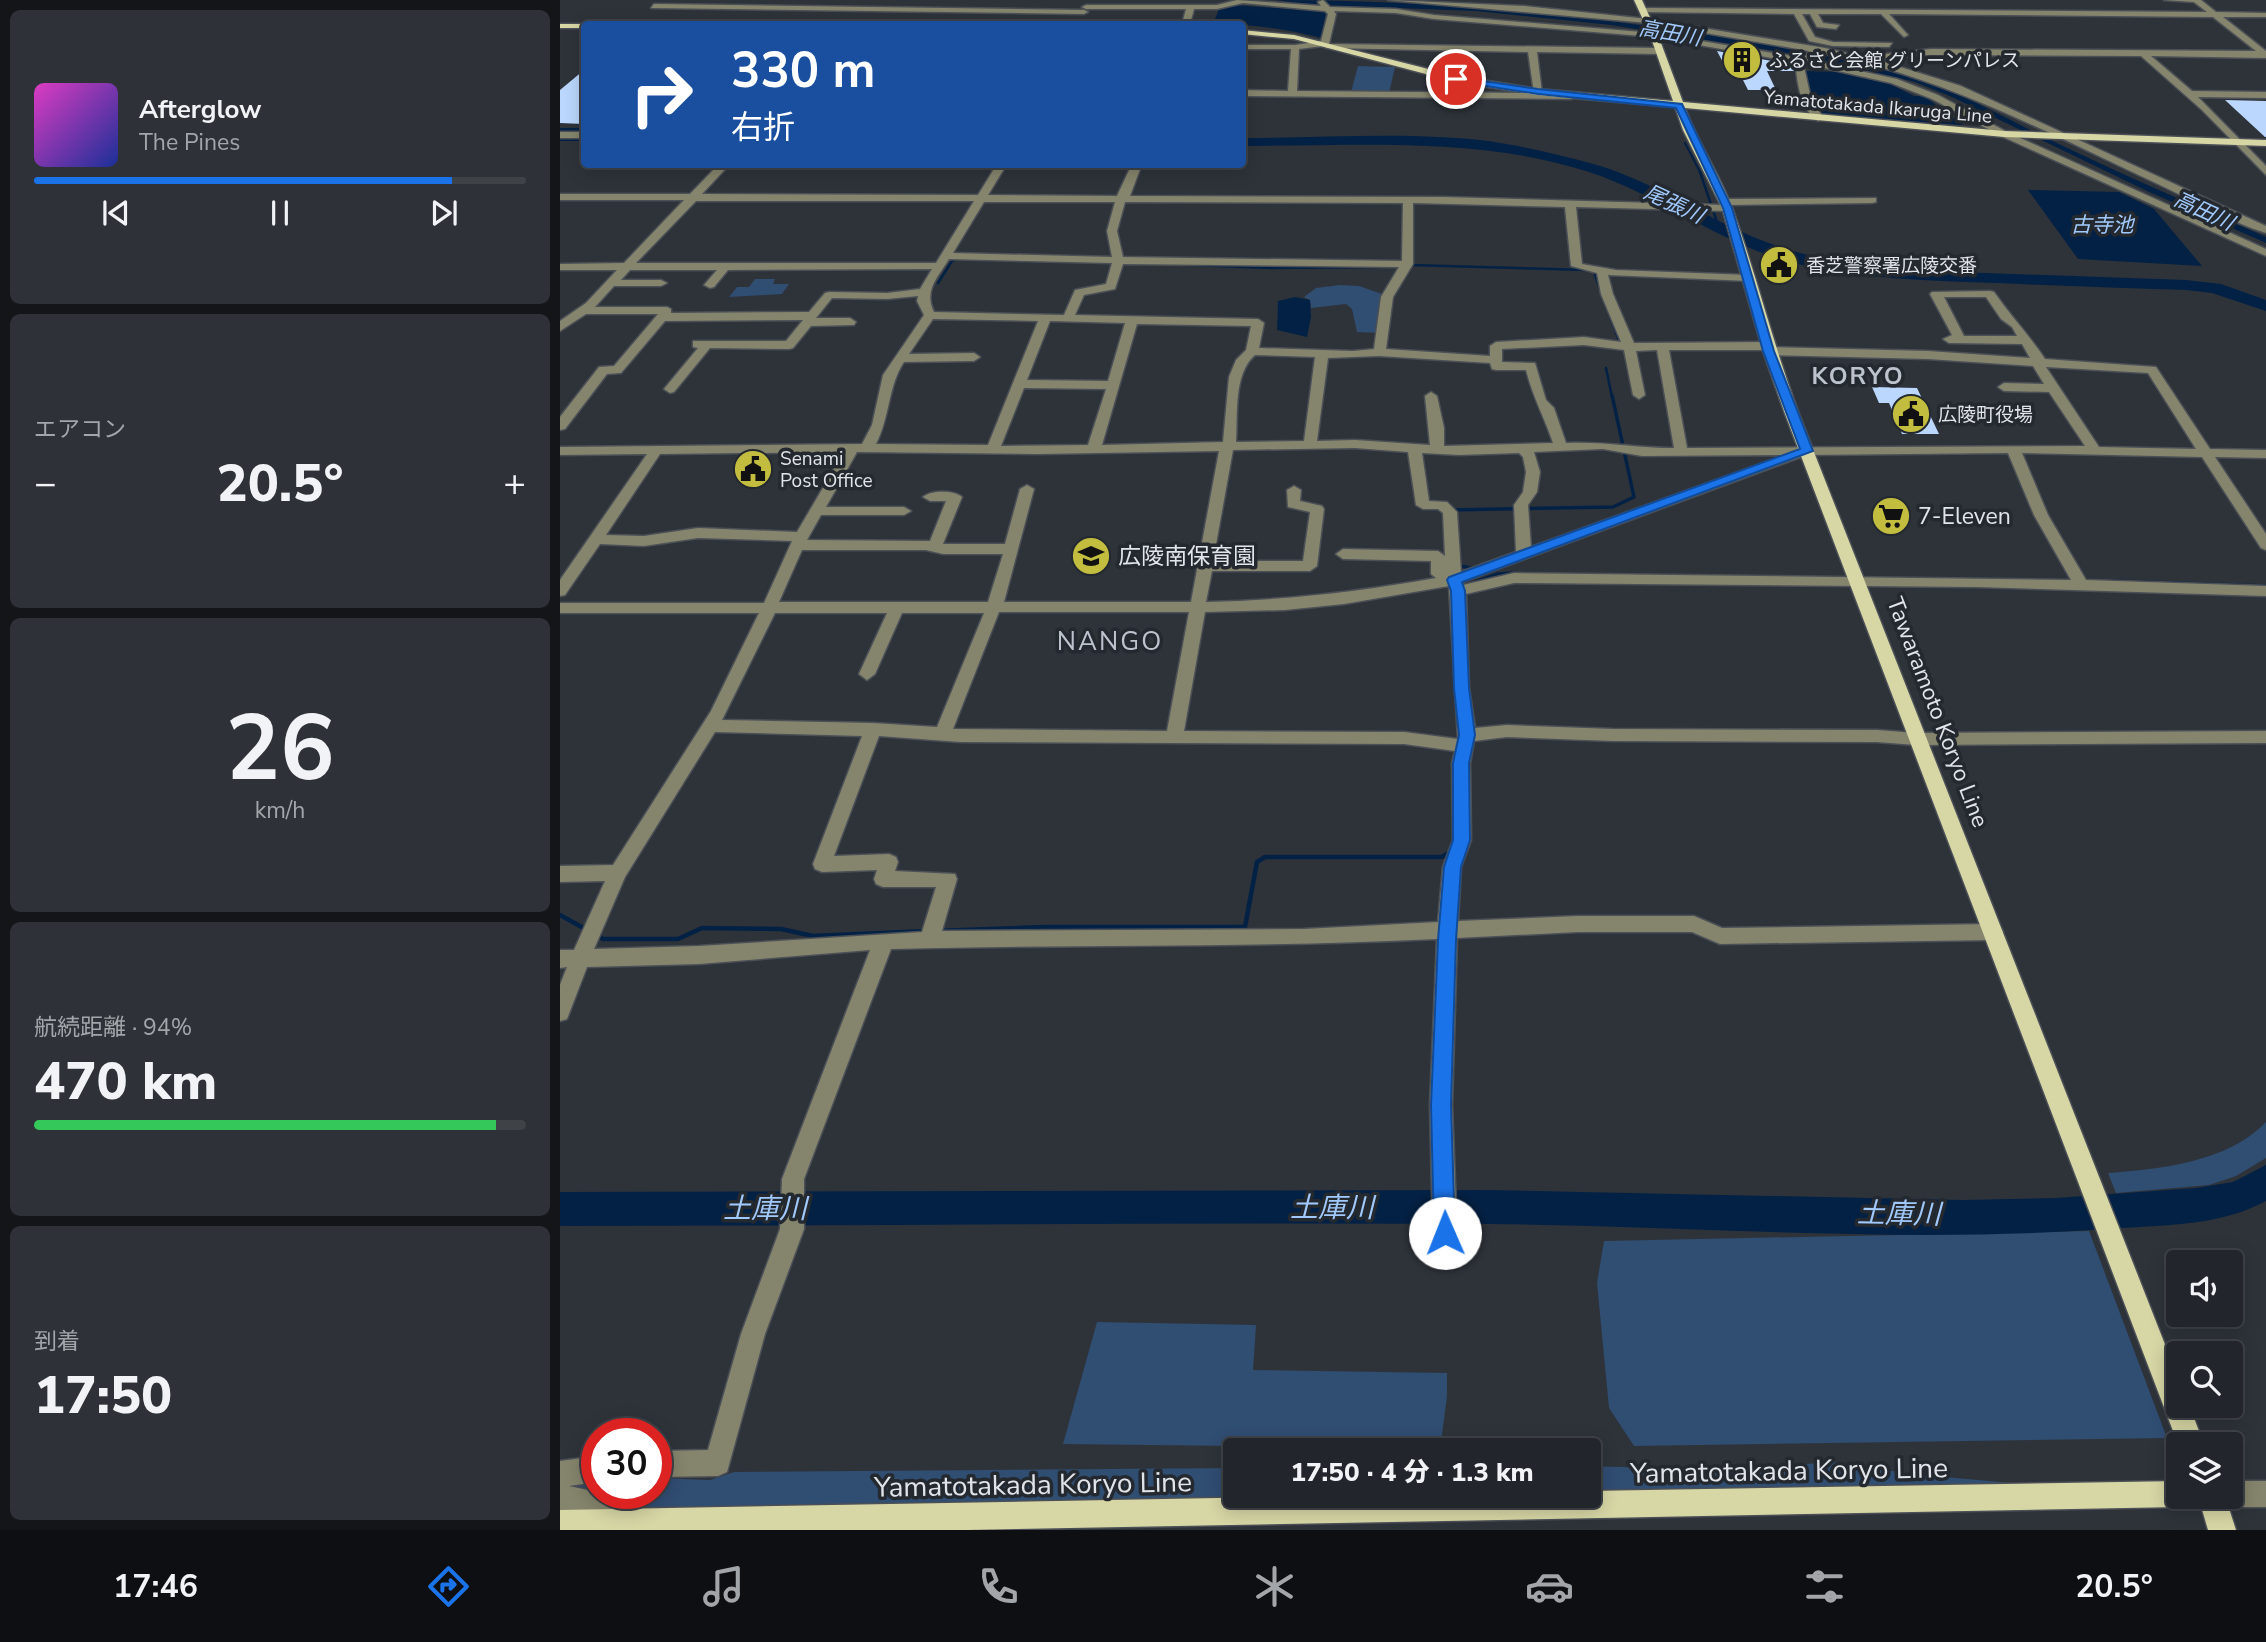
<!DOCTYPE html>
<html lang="ja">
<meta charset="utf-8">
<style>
body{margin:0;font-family:"Nunito Sans","Noto Sans JP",sans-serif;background:#2e3238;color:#f1f3f6;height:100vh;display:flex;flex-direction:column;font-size:26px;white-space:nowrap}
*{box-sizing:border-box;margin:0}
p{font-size:23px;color:#a2a5a9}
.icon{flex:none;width:38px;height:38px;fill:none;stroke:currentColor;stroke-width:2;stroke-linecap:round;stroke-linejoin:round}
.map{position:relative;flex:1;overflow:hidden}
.drawer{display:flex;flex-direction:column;gap:10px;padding:10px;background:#131518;width:560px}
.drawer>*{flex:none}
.hud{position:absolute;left:21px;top:21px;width:665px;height:147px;border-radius:7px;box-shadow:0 4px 18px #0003,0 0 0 2px #3f4348;background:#1a4fa0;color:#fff;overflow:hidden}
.controls{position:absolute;left:1606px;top:1250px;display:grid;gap:14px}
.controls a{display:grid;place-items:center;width:77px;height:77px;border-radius:7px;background:#22262c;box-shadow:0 4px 18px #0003,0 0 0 2px #3f4348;font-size:35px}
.speed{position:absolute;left:21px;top:1418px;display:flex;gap:14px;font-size:35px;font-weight:700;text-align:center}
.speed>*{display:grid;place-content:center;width:91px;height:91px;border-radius:50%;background:#22262c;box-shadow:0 4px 18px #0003,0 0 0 2px #3f4348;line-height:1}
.speed .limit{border:10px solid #d22;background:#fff;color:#111}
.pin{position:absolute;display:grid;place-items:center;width:60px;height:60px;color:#fff;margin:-30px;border:4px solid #fff;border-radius:50%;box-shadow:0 2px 7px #0007}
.me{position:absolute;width:77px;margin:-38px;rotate:359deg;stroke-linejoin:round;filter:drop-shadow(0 0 5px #0008)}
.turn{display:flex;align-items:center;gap:24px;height:147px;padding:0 35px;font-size:32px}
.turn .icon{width:91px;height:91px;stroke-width:2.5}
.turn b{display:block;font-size:49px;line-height:60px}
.big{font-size:52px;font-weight:800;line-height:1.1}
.drawer .card{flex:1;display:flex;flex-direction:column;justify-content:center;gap:10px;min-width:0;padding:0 24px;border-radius:10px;background:#2e3238}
.drawer .dial{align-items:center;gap:0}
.dial b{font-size:91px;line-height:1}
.song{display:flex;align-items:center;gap:21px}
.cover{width:84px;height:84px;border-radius:10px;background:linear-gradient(135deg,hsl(310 70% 55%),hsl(230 70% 35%))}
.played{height:7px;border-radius:4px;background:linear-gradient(90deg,#1a73e8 85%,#3f4348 85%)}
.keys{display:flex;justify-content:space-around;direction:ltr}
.heat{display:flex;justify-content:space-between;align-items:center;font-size:38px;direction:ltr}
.charge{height:10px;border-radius:5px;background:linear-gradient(90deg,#34c759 94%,#3f4348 0)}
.trip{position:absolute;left:663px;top:1438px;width:378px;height:70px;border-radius:7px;background:#22262c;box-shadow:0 4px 18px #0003,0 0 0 2px #3f4348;font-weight:800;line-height:70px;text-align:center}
.menu{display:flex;height:112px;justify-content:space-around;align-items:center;background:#0e0f12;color:#a2a5a9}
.menu .icon{width:49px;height:49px}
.menu .selected{color:#1a73e8}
.menu b{font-size:32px;color:#f1f3f6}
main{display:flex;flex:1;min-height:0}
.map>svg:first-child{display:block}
</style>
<main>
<section class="drawer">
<div class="card">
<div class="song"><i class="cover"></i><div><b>Afterglow</b><p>The Pines</p></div></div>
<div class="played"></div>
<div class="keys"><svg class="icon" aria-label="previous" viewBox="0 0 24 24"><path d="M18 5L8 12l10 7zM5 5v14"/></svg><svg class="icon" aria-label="pause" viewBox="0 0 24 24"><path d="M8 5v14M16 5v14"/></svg><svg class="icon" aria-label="next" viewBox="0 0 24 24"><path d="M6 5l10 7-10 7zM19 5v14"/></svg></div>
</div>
<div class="card"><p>エアコン</p>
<div class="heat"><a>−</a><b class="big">20.5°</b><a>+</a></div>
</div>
<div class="card dial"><b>26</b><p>km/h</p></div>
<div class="card"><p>航続距離 · 94%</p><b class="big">470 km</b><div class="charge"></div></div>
<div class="card"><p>到着</p><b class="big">17:50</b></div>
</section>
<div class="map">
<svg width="1706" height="1530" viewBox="0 0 1706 1530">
<rect width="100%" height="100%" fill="#2e333a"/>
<path fill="#304d72" d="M798 66 835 67 829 93 791 92Z
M195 279H215L213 284H229L222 294 169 297 177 287H189Z
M780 285 799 286 825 295 821 333 797 332 792 309 786 304 751 308 750 300 744 297 756 288Z
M1706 1122V1158L1676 1176 1649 1185 1556 1193 1548 1173C1601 1169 1668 1162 1706 1122Z
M1529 1231 1607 1438 1074 1446 1049 1408 1037 1283 1044 1241Z
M537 1322 696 1325 693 1370 887 1373V1396L881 1442 677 1446 503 1444Z
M1274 1462 1351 1474 1517 1489 1029 1496V1466L1159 1470Z
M675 1468 676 1496H965L414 1502 114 1509 86 1508 0 1490V1485L37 1481V1493H96V1478L150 1480 174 1472Z"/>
<path fill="#032145" d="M715 0C857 0 1001 12 1142 34 1215 45 1289 58 1359 80 1409 96 1456 124 1503 146 1570 178 1638 207 1706 237V243L1587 191 1392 97 1355 82 1240 55 1051 25 916 11 758 5Z
M672 5 762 11 766 13 761 38C725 28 689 24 653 24L659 9Z
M1244 71 1282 72 1328 83 1354 96H1364L1403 125 1263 115 1249 93Z
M1468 190 1559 192 1594 209 1642 266 1518 259Z
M735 297 750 300 751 317 747 337 717 330 718 301Z"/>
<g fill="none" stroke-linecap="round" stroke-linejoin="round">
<path stroke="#032145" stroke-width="2" d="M0 140H24
M1125 143 1141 174"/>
<path stroke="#032145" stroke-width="2.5" d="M1140 172 1157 222
M605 264 711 268 820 267
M850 265 1027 270 1034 272 1042 294
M378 283 392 261 399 258
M1046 305 1060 343
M1046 368 1052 397"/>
<path stroke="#032145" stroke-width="3.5" d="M888 510 1053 507 1074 497 1052 395
M895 565 911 568
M1553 581 1706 586
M910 584 938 574 955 573"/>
<path stroke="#032145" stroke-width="4.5" d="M0 915 27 930
M376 931 486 927H685L697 862 705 857H882L891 851
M34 934 43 939H118L142 928 221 929 253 936 368 931"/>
<path fill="#032145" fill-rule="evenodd" d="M0 128H24V136H0Z
M682 138C753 138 825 133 896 138 940 140 993 153 1037 165 1097 183 1148 220 1206 242 1250 259 1294 265 1341 270L1626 280 1661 284 1706 300V311L1652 293 1626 290C1563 288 1499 286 1436 283 1370 281 1306 279 1242 265 1166 248 1102 196 1029 172 918 136 797 146 682 146Z
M1706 1165V1201C1658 1227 1600 1225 1547 1229 1341 1244 1134 1226 928 1224 619 1222 309 1226 0 1226V1192L930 1190 1403 1200 1496 1198 1636 1188 1673 1182Z"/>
</g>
<path fill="#bbd7fd" d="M1157 51 1234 65V71H1207L1216 90H1188L1179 72 1167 70Z
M24 70V124L0 123V90Z
M1665 100 1706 101V137H1705Z
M1312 387 1357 388 1379 434H1342L1329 403H1319Z"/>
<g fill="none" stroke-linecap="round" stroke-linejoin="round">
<g stroke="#4b4f56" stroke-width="3">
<path id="minor" d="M677 0 761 6 758 2 763 0 770 7 836 9 874 15 1094 33 1243 58 1249 51 1088 23 828 0 964 6 1088 19 1265 48 1321 61 1401 86 1706 226V233C1670 222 1634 201 1600 185 1488 133 1377 73 1254 52L1250 60 1337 79 1378 95 1447 132 1706 249V256L1441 136 1372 99 1331 83 1247 64 1244 67 1250 94 1263 118 1258 121C1242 111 1237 85 1236 67L1239 63 1094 37 874 19 836 13 774 11 776 14 769 44 1100 48 1104 51 1100 54 977 52 982 93 1014 94 1015 96 1011 99 682 96V90L728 91 731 49H682V45H735L761 41 768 14 765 11 683 3 657 9H634L630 24H622L626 9H526L522 7 526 5H657ZM763 46 767 48 968 52 974 93 737 91 739 49Z
M1604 0H1641L1656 12 1706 13V17H1663L1706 51V58L1591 56 1632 91 1706 92V98L1638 97 1706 166V175L1642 110 1581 56 1371 55 1312 59 1308 56 1371 49 1696 51 1653 17 1329 14 1348 35 1344 37 1321 14H1258L1263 23 1279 25 1276 29 1257 27 1250 14H1242L1255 37 1273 42 1332 43 1329 47 1273 46 1249 41 1234 14 1083 12 1079 10 1083 8 1647 12 1634 2Z
M94 4 524 10 528 12 524 14 91 8Z
M0 132H24V138H0Z
M159 164H170L142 194 418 195 437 164H447L428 195 557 196 572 164H582L570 196 884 197 1164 205 1160 202 1165 199 1316 198V202L1312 203 1168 205 1172 208 1167 211 1016 207 1022 264 1056 270 1189 275 1195 278 1189 281 1048 275 1053 294 1074 343 1208 342 1212 343 1213 347 1368 351 1470 358 1462 344 1389 343 1383 339 1392 335 1370 294 1372 292 1430 291 1434 292C1450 315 1469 335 1485 359L1596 367 1650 449 1706 450V458L1655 457 1706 534V550L1701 548 1642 457 1462 453 1488 515 1526 580 1706 586V596L1417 587 954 583 906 594 909 688 915 728 947 725 1053 729 1317 730 1356 733 1706 731V743L1356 745 1317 742 1053 741 947 737 914 741 910 763 911 840 901 867 898 921 1018 916H1134L1162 928 1433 924 1440 926 1443 932 1440 938 1433 940 1160 944 1132 932H1018L897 938 892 1105 897 1233 893 1241 885 1245 877 1241 873 1233 870 1105 877 939C695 948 513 944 331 949L244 1179V1229L205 1334 167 1472 158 1476 96 1477V1451L148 1450 181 1334 220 1229 222 1179 310 950 139 964 27 967 7 1019 0 1021V985L7 967 0 968V950H14L45 881 0 882V866L53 865 151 711 199 613H0V603H204L232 541 138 538 84 546 40 544 5 595 0 596V580L87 454 0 455V447L302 444 312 425 323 375 364 315 357 301 358 296 327 299 272 298 256 318H290L296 322 294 325 251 326 233 348 229 349 150 348 114 392 110 393 104 389 138 348 133 347V341H226L243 320 105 321 61 373 47 374 5 429 0 430V417L39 367 54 366 98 314H26L0 331V321L26 303 57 270H0V264L64 263 124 200H0V194H130ZM136 201H414L376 263H76ZM424 202H555L547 231 552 257 393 253ZM565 202 843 203 842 261 563 257 557 231ZM853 203 1005 207 1011 266 1037 273 1041 294 1061 342 1024 337 936 342 930 346V356L826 349 833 297 853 264ZM389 259 552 263 546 284 515 290 504 315 374 312C363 290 379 276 389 259ZM563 264 839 267 821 297 814 349 793 351 699 348 704 323 698 319 515 315 524 295 555 289ZM372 269 360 289 327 293 269 292 265 293 249 312 111 313V309L107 307H35L54 286H101L107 283 101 280H61L70 270H157L144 285 150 288 154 287 168 270ZM1384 297H1426L1441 319 1452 327 1457 336H1404ZM373 319 478 321 428 445 316 444C330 417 328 386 344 362L414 361 420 357 414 353 349 354ZM490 321 565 323 548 381 467 380ZM577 324 691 326 686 350 676 360 669 377 663 442 542 445ZM1024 345 1064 350 1073 395 1079 399 1085 395 1076 351 1097 350 1114 448C1077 448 1043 441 1006 443L994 408 986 400 975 363 942 362V349ZM1109 350H1204L1205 354 1209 355 1368 359 1473 366 1484 384 1444 383 1438 387 1444 391 1489 392 1525 446 1127 448ZM695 355 755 357 744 441 676 442C678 415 673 374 695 355ZM819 356 930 363 932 369 936 370H966C973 398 984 416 993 443L884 446V428L877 396 871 392 865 396 870 445 795 440 757 441 768 358ZM1486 367 1588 373 1636 449 1539 447ZM464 388 546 389 528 445 441 446ZM795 448 848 452 856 505 863 509H878L883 513 885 556 878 551 783 549 776 554 783 559 871 561V574L876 578C796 592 728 600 646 602L652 571H750L757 566 764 509 762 506 740 501 741 490 734 486 727 490 728 507 750 512 743 561H653L673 450ZM1043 449 1082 456 1225 455 971 547 968 505 977 492 980 472 974 452ZM659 451 631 602H444L474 489 467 485 460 489 445 544H383L402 497C394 490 371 490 363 497L370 501H386L370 541 247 540 261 515H344L351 511 344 507H266L297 452 478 454ZM284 452 237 532 138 528 84 536 46 535 100 454ZM862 453 899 455 959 453 963 457 966 472 963 492 954 505 956 552 901 572 897 512 887 502 869 501ZM1448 453 1474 515 1511 580 954 573 903 585 902 582 1246 455ZM242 550H366L383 554H443L428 602H219ZM889 586 898 739 844 732 624 731 645 612 725 610 784 604ZM439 612H629L607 731 393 729ZM215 613H327L299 674 307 680 315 674 342 613H424L377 727 313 723 162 720ZM155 732 302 736 253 864 255 869 262 872 317 870 314 879 316 884 323 887H376L362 932 139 946 34 949 65 877ZM319 736 400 742 844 744 895 751 892 763 893 840 883 867 878 922 744 929 382 931 397 879 395 874 335 871 338 862 336 857 329 854 274 856Z
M37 1456V1482L9 1486 28 1490 76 1509 80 1519 76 1529 60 1530 28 1516 0 1511V1461Z
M1671 1481H1706V1507H1671L1662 1503 1659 1496H1671Z"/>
</g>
<g stroke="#4b4f56" stroke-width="3">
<path id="major" d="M1074 0H1082L1098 35 1123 102 1444 131 1706 140V146L1444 137 1125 108C1138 143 1160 175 1173 210 1197 277 1214 347 1239 414L1619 1380V1405H1629L1644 1444H1618L1225 414 1203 351 1162 208 1123 130 1115 107 978 95 896 82 734 39 682 34V30L734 35 896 76 978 89 1113 101 1090 35Z
M0 24H27L24 28H0Z
M1619 1481V1496H1631L1628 1503 1619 1507 408 1530H0V1510L768 1496H1029V1491Z
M1638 1496H1665L1676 1530H1648Z"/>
</g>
<use href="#minor" fill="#85856d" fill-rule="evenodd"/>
<use href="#major" fill="#d7d6a5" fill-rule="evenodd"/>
</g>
<path fill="#1a73e8" stroke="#114b97" stroke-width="2" d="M896 77 978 89 1122 104 1172 208 1214 351 1253 451 902 582 905 591 909 688 915 735 909 763 910 840 901 867 896 940 891 1105 895 1233 892 1240 885 1243 877 1240 874 1233 871 1105 878 940 884 867 893 840V763L899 735 894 688 891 591 887 580 889 577 1240 449 1203 351 1163 208 1116 108 978 94 893 81Z"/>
<defs>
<g id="building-disc" transform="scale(2.0125)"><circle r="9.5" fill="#c2bd3f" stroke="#242930"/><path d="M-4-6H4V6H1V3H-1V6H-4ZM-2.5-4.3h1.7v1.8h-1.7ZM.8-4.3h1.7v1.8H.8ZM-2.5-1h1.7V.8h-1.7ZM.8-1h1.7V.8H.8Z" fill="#111"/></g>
<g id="civic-disc" transform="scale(2.0125)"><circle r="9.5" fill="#c2bd3f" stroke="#242930"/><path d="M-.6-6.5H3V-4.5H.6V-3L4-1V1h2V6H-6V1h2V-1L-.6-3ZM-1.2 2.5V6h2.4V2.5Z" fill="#111"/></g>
<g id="supermarket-disc" transform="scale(2.0125)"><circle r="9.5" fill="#c2bd3f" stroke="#242930"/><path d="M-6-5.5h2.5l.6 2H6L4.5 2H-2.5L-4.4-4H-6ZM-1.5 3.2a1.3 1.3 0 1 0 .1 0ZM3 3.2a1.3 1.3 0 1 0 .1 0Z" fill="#111"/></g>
<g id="school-disc" transform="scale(2.0125)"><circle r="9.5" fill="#c2bd3f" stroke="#242930"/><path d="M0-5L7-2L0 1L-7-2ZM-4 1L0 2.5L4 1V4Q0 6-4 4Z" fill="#111"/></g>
</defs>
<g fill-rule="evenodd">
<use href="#building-disc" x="1182" y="60"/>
<use href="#civic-disc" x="1219" y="265"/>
<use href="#civic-disc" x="1351" y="414"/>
<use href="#civic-disc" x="193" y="469"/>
<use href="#supermarket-disc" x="1331" y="516"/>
<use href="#school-disc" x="531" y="556"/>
</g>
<g text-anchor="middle" stroke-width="7" stroke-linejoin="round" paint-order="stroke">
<g font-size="19" fill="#e1e4e9" stroke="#242930" text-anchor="start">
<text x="1209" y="67">ふるさと会館 グリーンパレス</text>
<text x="1246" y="272">香芝警察署広陵交番</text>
<text x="1378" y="421">広陵町役場</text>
<text x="220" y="465">Senami<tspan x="220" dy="22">Post Office</tspan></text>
</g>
<g font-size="19" fill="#e1e4e9" stroke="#242930">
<text transform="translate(1318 106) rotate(5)" y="7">Yamatotakada Ikaruga Line</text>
</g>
<g font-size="21" font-style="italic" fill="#a1c9fc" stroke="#242930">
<text transform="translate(1110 33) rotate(10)" y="7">高田川</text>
<text transform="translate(1114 204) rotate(25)" y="7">尾張川</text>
<text transform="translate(1644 211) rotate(25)" y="7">高田川</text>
<text x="1542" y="232">古寺池</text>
</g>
<g font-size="23" fill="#e1e4e9" stroke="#242930" text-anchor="start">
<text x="1358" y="524">7-Eleven</text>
<text x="558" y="564">広陵南保育園</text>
</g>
<g font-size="23" fill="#e1e4e9" stroke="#242930">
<text transform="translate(1378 712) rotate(69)" y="8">Tawaramoto Koryo Line</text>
</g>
<g font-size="24" font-weight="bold" letter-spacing="2" fill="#bdc3cc" stroke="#242930">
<text x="1298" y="384">KORYO</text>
</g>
<g font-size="26" letter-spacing="2" fill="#bdc3cc" stroke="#242930">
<text x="550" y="650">NANGO</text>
</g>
<g font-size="28" font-style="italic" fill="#a1c9fc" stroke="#242930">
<text x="772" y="1217">土庫川</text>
<text x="205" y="1218">土庫川</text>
<text transform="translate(1339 1213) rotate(1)" y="10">土庫川</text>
</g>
<g font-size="28" fill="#e1e4e9" stroke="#242930">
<text transform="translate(1229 1470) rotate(-1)" y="10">Yamatotakada Koryo Line</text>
<text transform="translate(473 1484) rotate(-1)" y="10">Yamatotakada Koryo Line</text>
</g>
</g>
</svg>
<div class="controls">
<a><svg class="icon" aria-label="sound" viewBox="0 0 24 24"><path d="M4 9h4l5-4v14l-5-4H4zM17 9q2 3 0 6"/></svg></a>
<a><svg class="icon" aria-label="search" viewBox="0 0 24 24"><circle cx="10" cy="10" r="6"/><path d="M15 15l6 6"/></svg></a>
<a><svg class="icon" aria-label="layers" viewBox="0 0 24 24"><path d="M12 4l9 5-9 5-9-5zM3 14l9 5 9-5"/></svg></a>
</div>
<div class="speed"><div class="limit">30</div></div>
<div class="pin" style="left:896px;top:79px;background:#d93025"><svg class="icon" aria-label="arrive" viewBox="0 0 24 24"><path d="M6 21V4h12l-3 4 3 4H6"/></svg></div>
<svg class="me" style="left:885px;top:1233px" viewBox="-20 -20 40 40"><circle r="19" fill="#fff"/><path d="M0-13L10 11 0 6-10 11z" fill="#1a73e8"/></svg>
<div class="trip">17:50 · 4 分 · 1.3 km</div>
<div class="hud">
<div class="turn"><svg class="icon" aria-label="right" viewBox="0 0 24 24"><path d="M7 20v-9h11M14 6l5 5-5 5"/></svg><div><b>330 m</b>右折</div></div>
</div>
</div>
</main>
<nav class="menu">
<b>17:46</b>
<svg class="icon selected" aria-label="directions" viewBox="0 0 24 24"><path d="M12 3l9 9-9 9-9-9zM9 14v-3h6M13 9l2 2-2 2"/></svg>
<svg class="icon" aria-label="music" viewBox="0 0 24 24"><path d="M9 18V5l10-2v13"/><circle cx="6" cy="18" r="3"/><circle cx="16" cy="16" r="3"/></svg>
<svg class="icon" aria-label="phone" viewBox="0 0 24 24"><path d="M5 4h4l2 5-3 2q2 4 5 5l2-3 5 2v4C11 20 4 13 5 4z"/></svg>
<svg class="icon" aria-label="climate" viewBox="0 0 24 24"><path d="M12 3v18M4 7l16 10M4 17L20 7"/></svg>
<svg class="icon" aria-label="car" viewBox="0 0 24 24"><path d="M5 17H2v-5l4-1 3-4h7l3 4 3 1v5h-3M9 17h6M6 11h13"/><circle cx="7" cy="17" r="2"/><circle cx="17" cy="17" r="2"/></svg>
<svg class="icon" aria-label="filters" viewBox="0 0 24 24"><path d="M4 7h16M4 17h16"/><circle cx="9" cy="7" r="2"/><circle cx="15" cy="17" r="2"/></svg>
<b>20.5°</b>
</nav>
